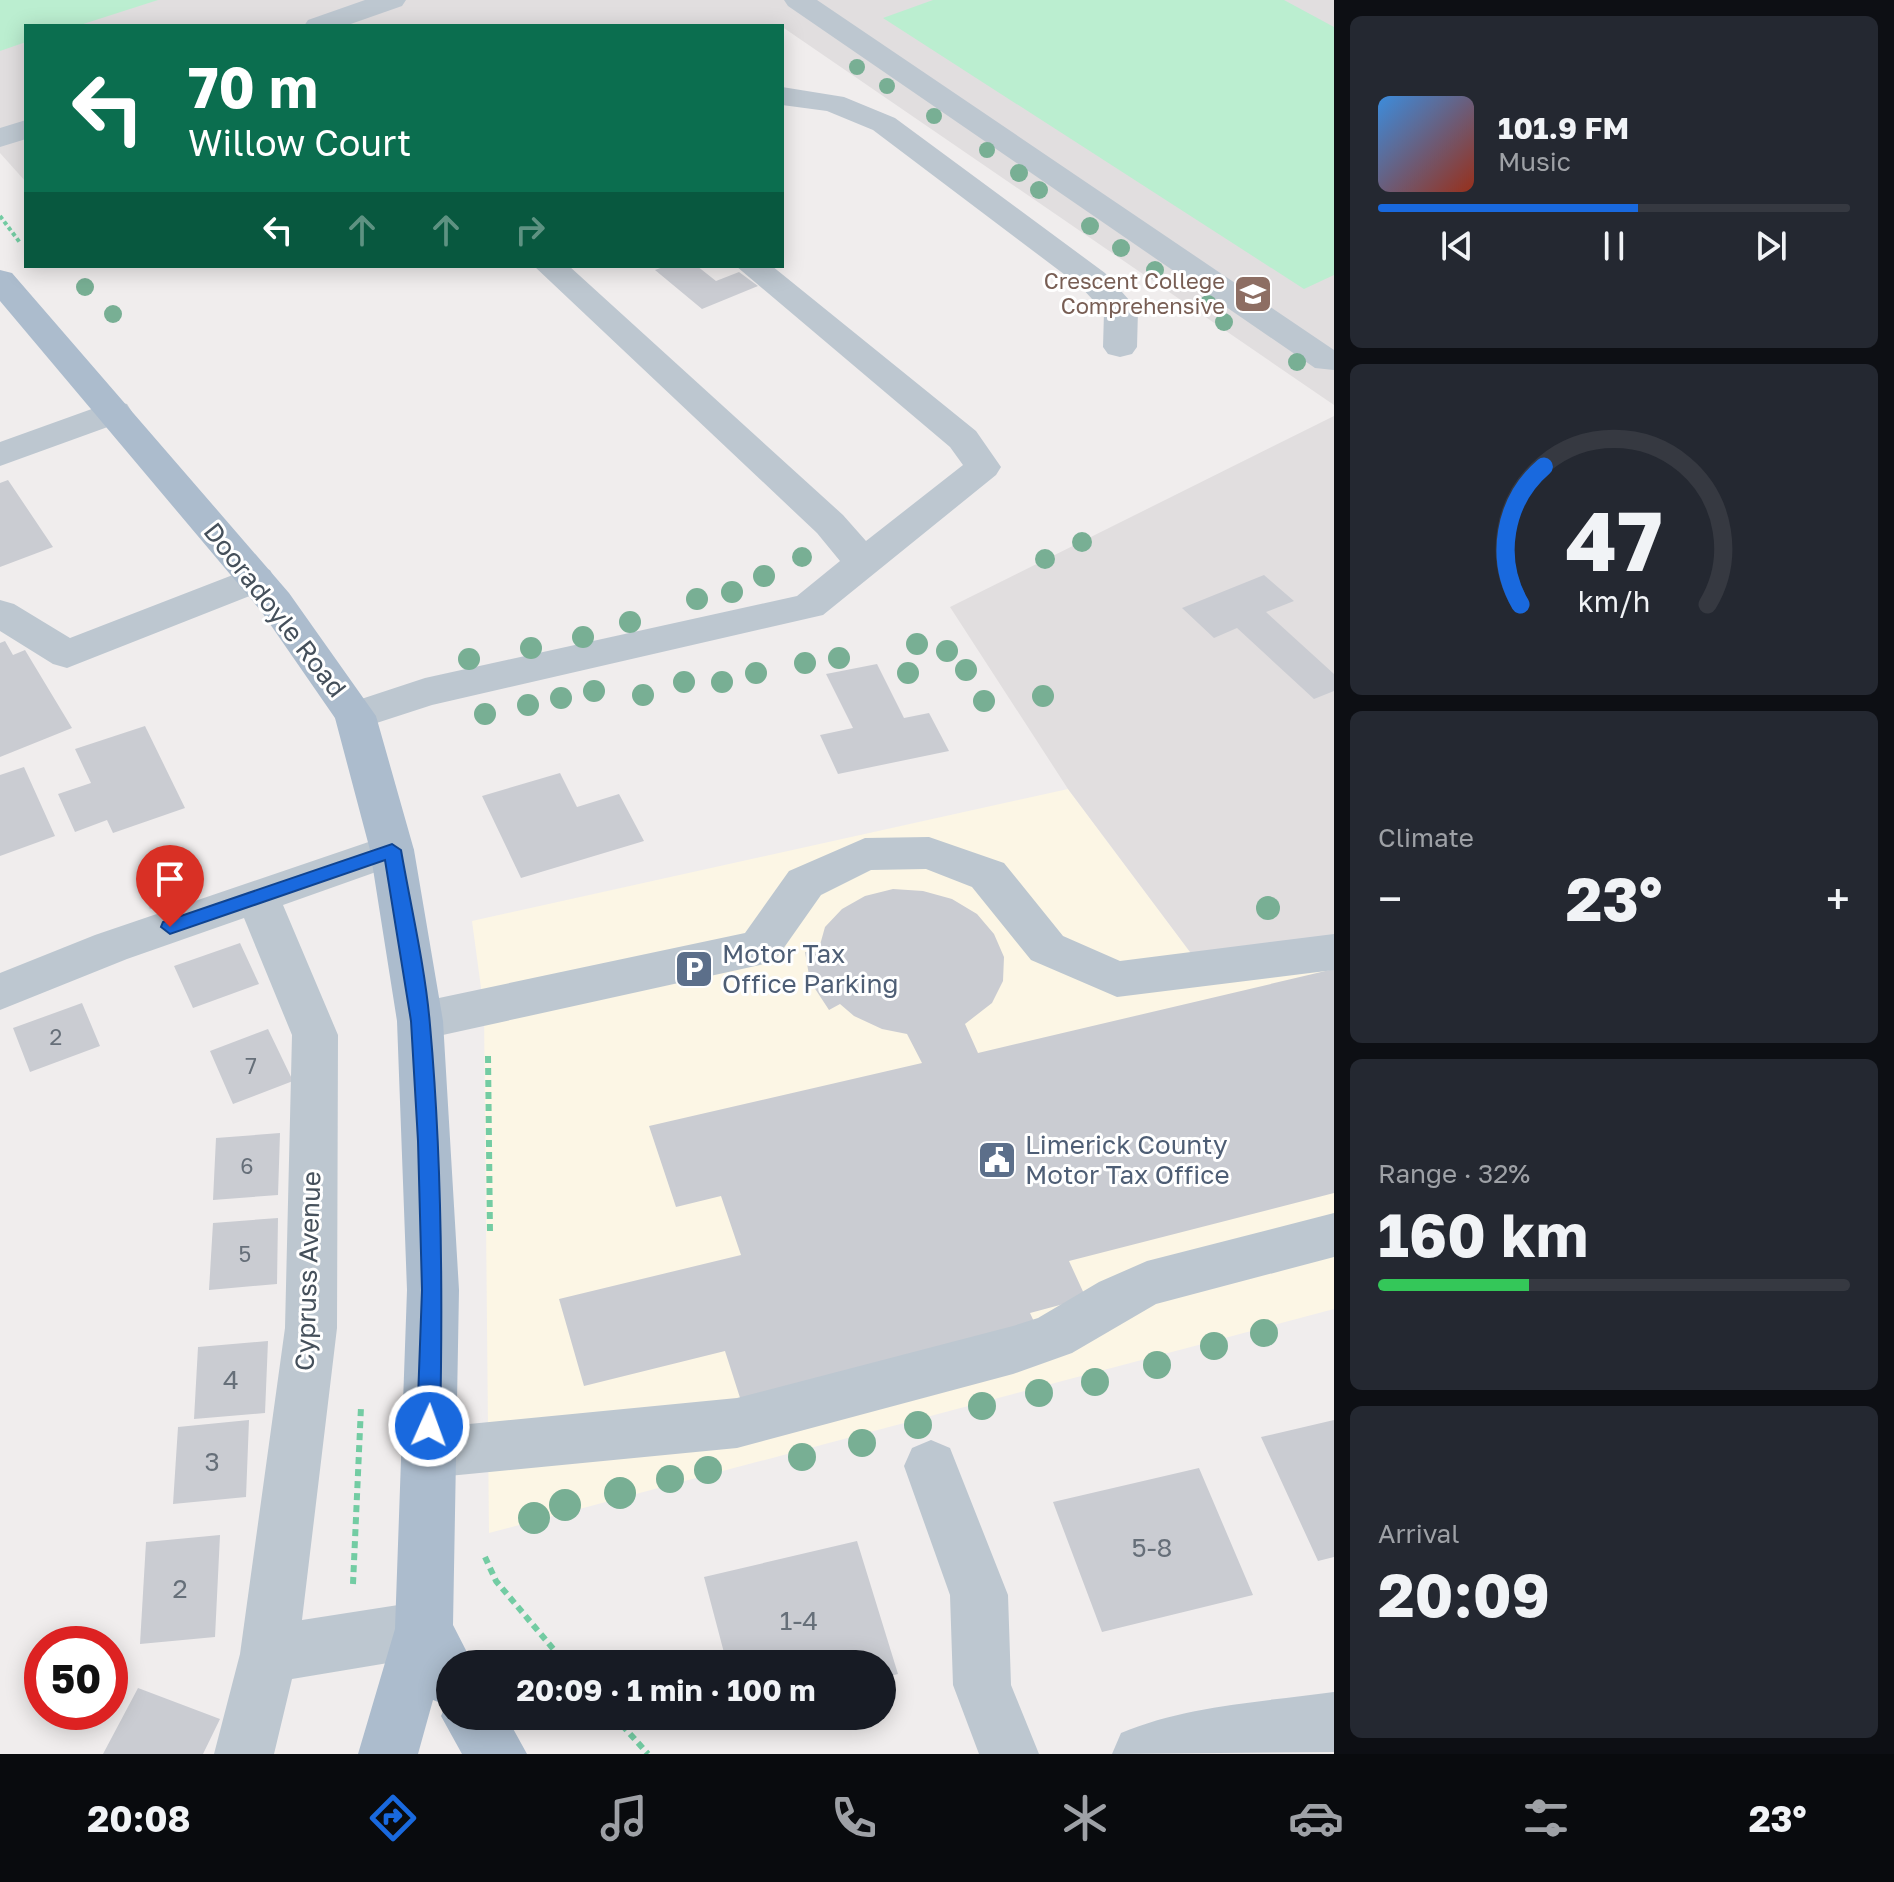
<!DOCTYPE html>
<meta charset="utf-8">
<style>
body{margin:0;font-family:"Golos Text",sans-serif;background:#242831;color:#f1f3f6;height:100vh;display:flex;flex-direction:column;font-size:30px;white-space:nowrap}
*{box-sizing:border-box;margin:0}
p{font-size:26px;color:#9ea1a6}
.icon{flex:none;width:44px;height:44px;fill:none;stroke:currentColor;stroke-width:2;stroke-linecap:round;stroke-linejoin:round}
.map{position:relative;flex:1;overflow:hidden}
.sheet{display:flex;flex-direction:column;gap:16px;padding:16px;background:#0d0f14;width:560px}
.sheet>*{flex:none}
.guide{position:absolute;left:24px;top:24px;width:760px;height:244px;border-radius:0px;box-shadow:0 4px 20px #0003;background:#0b6e4f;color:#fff;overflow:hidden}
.speed{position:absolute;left:24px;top:1626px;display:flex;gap:16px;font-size:40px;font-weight:700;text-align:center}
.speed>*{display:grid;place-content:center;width:104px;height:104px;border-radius:50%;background:#171b24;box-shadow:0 4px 20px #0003;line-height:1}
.speed .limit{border:12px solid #d22;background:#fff;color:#111}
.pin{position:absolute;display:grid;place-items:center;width:68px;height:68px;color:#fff;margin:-82px -34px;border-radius:50% 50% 50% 0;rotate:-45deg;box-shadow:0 0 8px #0007}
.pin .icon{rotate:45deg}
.me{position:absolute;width:88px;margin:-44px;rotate:2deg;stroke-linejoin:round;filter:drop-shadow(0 0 6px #0008)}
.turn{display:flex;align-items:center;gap:28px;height:168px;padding:0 32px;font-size:36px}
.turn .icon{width:104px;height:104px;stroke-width:2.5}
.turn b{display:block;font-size:56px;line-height:68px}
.lanes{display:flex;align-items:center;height:76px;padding:0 32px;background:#0003;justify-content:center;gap:40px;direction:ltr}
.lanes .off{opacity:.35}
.big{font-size:60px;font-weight:700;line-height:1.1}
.sheet .tile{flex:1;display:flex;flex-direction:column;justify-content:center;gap:12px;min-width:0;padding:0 28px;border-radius:12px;background:#242831}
.sheet .dial{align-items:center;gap:0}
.dial svg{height:208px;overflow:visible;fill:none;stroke:#363941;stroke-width:7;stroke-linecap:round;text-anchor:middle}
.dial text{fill:#f1f3f6;stroke:none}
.song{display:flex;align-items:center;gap:24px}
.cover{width:96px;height:96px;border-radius:12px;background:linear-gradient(135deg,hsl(210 70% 55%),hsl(10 70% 35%))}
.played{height:8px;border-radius:4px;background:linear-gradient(90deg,#1969de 55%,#363941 55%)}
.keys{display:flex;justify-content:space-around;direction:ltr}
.heat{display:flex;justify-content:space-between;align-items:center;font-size:44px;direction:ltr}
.charge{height:12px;border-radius:6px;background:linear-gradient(90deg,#34c759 32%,#363941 0)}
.trip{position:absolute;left:436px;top:1650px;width:460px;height:80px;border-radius:40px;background:#171b24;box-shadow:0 4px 20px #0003;font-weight:700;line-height:80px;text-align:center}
.menu{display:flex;height:128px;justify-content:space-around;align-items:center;background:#090b0e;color:#9ea1a6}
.menu .icon{width:56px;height:56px}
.menu .current{color:#1969de}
.menu b{font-size:36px;color:#f1f3f6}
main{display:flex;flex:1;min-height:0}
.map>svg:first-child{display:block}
</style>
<main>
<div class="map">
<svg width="1334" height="1754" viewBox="0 0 1334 1754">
<rect width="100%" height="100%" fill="#f0eded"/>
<path fill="#fcf6e5" d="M1068 789 1196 960 1334 936V1309L489 1533 484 1010 472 921Z"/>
<path fill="#e1dedf" d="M0 0H1334V405L778 24 26 26V182L0 153Z
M1334 416V936L1196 960 1068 789 950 607Z"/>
<path fill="#bbeed0" d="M0 0H158L77 26H26V42L0 51Z
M933 0H1284L1334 27V275L1304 289 883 18Z"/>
<path fill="#caccd2" d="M666 266H697L716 281 739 272 758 286 702 309 655 270Z
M8 480 53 547 0 567V483Z
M1264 575 1294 601 1266 612 1334 674V691L1314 699 1237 628 1214 638 1182 608Z
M5 641 13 655 25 650 72 728 0 757V643Z
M877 664 904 718 929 713 949 751 838 774 820 735 853 728 826 674Z
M145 726 185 808 113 833 107 820 75 832 58 794 91 783 75 749Z
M24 767 55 836 0 856V775Z
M560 773 577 807 619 794 644 841 521 878 482 796Z
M187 862 201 890 150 909 137 881Z
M893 889 923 891 952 899 977 914 994 934 1004 957 1003 981 992 1003 965 1024 978 1053 1334 969V1193L1069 1261 1086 1298 1030 1313 1037 1328 742 1404 725 1351 584 1386 559 1299 741 1255 721 1196 676 1207 649 1126 922 1063 907 1034 882 1029 854 1016 840 1004 829 1010 810 981 805 952H818L825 927 842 909 865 896Z
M240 943 259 984 193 1008 174 966Z
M82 1003 100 1046 30 1072 13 1028Z
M268 1029 293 1081 233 1104 210 1051Z
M280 1133 278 1195 213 1200 216 1138Z
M278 1218 277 1284 209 1290 213 1223Z
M268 1341 265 1413 194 1419 198 1347Z
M249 1420 246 1497 173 1504 178 1427Z
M1334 1420V1557L1318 1561 1261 1437Z
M1199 1468 1253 1595 1102 1632 1053 1502Z
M220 1535 215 1637 140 1644 146 1542Z
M857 1541 898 1674 882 1678V1664H727L704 1577Z
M138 1688 220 1719 203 1754H103Z"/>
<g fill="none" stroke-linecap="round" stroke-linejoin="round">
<path stroke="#73cca3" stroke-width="4" stroke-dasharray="4 3" stroke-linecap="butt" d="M0 216 21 244"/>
<path stroke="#73cca3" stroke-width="6" stroke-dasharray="7 5" stroke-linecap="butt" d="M488 1056 490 1234
M485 1557 496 1581 566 1664
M353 1584 361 1407
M614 1716 648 1754"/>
<path fill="#bdc7d0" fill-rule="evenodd" d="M365 0H406L402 6 345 26H304L308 20Z
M784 0H817L1334 350V370L1315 368 788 6Z
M782 87 844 97 895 118 1105 273 1138 310 1137 347 1132 354 1120 357 1108 354 1103 347 1104 312 1081 287 873 130 827 111 782 105Z
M26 120V139L0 147V128Z
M534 266H569L843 515 866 541 963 465 950 447 736 266H772L976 431 1001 467 996 475 823 615 432 705 355 730 340 726 334 716 340 706 425 678 797 596 840 561 817 533Z
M114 401 127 404 132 412 127 420 0 466V442Z
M256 566 270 570 275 579 270 588 67 668 53 664 0 631V600L14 604 70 638Z
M392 834 407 839 414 850 407 861 283 905 338 1035 337 1328 302 1620 424 1601 444 1609 453 1629 444 1649 424 1657 292 1679 274 1754H214L240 1654 285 1328 292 1035 244 918 127 959 0 1010V973L95 935Z
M929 837 1004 863 1063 936 1120 961 1334 934V970L1117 997 1031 960 972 887 926 869 871 870 821 895 776 959 760 965 420 1040 404 1034 397 1021 404 1008 420 1002 745 933 789 871 865 838Z
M1334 1213V1257L1156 1304 1072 1353 1013 1374 737 1448 428 1478 409 1471 401 1453 409 1435 428 1428 737 1398 1013 1326 1038 1318 1099 1282 1147 1261Z
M931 1440 950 1448 1008 1595 1011 1685 1039 1754H979L953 1685 950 1595 904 1466 912 1448Z
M1334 1692V1752L1112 1754 1121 1733C1187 1705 1263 1702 1334 1692Z"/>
<path fill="#acbccd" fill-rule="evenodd" d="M0 270 12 273 289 593 376 716 414 850 443 1021 459 1290 453 1625 473 1664H450V1716H506L527 1754H462L441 1716 446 1705 433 1700 418 1754H358L395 1629 407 1290 397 1021 370 850 335 718 261 611 0 301Z"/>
</g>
<g fill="#78af94">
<circle cx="857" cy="67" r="8"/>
<circle cx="887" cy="86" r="8"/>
<circle cx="934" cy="116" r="8"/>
<circle cx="987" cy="150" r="8"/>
<circle cx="1019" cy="173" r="9"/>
<circle cx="1039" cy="190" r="9"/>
<circle cx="1090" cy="226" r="9"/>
<circle cx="1121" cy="248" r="9"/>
<circle cx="1155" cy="270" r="9"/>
<circle cx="85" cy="287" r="9"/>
<circle cx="1208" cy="304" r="9"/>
<circle cx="113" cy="314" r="9"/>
<circle cx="1224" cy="322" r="9"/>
<circle cx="1297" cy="362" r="9"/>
<circle cx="1082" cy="542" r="10"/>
<circle cx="802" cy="557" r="10"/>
<circle cx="1045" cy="559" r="10"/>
<circle cx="764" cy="576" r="11"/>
<circle cx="732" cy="592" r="11"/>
<circle cx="697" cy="599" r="11"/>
<circle cx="630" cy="622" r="11"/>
<circle cx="583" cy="637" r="11"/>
<circle cx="917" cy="644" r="11"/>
<circle cx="531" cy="648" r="11"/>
<circle cx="947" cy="651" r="11"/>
<circle cx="839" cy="658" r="11"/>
<circle cx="469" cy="659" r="11"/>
<circle cx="805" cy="663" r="11"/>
<circle cx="966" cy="670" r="11"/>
<circle cx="756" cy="673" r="11"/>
<circle cx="908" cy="673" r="11"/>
<circle cx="684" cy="682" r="11"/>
<circle cx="722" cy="682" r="11"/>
<circle cx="594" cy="691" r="11"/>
<circle cx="643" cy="695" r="11"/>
<circle cx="1043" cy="696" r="11"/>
<circle cx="561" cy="698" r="11"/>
<circle cx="984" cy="701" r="11"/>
<circle cx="528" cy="705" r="11"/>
<circle cx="485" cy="714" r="11"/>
<circle cx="1268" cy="908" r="12"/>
<circle cx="1264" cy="1333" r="14"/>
<circle cx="1214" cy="1346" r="14"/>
<circle cx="1157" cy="1365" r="14"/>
<circle cx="1095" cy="1382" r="14"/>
<circle cx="1039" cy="1393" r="14"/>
<circle cx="982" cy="1406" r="14"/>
<circle cx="918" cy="1425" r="14"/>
<circle cx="862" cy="1443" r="14"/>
<circle cx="802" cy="1457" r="14"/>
<circle cx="708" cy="1470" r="14"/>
<circle cx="670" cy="1479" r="14"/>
<circle cx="620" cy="1493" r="16"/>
<circle cx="565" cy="1505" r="16"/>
<circle cx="534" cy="1518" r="16"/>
</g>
<path fill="#1969de" stroke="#104490" stroke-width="2" d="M392 844 401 850C411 908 425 966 430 1025 442 1158 443 1292 440 1426L436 1433 429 1436 421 1433 417 1426 422 1290 418 1141 411 1021 385 860 170 934 161 927 163 922Z"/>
<defs>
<g id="school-square" transform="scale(2)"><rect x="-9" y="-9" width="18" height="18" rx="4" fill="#8d6e63" stroke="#fff"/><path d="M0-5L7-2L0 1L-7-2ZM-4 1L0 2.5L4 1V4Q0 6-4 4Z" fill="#fff"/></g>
<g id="parking-square" transform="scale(2)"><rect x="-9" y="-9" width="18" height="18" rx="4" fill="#5c6f8a" stroke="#fff"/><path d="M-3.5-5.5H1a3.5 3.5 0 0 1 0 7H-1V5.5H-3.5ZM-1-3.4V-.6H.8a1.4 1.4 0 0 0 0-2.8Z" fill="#fff"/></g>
<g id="civic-square" transform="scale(2)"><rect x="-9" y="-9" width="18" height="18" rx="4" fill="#5c6f8a" stroke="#fff"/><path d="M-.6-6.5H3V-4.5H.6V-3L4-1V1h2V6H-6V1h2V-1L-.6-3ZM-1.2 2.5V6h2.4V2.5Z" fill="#fff"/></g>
</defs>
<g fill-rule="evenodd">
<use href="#school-square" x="1253" y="294"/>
<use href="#parking-square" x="694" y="969"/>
<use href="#civic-square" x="997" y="1160"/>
</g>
<g text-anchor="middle" stroke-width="6" stroke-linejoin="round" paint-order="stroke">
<g font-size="22" fill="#785e54" stroke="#fff" text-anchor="end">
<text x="1225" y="289">Crescent College<tspan x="1225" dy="25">Comprehensive</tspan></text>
</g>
<g font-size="22" fill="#666f79">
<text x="56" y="1045">2</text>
<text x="251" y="1074">7</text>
<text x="247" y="1174">6</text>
<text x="245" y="1262">5</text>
</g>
<g font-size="26" fill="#45505b" stroke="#fff">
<text transform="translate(275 610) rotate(52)" y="9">Dooradoyle Road</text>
<text transform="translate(308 1271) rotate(-88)" y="9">Cypruss Avenue</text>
</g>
<g font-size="26" fill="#4e5e75" stroke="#fff" text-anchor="start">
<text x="722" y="963">Motor Tax<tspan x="722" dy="30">Office Parking</tspan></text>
<text x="1025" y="1154">Limerick County<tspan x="1025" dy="30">Motor Tax Office</tspan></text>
</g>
<g font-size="26" fill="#666f79">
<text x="231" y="1389">4</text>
<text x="212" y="1471">3</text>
<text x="1152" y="1557">5-8</text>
<text x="180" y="1598">2</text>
<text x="799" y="1630">1-4</text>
</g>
</g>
</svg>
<div class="speed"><div class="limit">50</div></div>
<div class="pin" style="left:170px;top:927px;background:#d93025"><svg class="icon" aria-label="arrive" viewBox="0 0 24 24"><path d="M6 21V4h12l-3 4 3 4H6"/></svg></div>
<svg class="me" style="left:429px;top:1426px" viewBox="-20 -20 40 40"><circle r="17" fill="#1969de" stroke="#fff" stroke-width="3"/><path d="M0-11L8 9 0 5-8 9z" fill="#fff"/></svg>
<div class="trip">20:09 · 1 min · 100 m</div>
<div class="guide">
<div class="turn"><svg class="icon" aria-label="left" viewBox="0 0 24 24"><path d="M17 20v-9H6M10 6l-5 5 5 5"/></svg><div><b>70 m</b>Willow Court</div></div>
<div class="lanes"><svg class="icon" aria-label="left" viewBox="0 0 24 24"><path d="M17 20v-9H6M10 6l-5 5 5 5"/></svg><svg class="icon off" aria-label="ahead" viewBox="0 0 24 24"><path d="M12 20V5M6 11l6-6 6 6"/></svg><svg class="icon off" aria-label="ahead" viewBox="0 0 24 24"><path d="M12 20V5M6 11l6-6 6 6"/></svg><svg class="icon off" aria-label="right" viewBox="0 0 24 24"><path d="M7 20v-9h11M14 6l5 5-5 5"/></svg></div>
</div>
</div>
<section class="sheet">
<div class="tile">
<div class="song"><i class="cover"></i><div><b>101.9 FM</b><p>Music</p></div></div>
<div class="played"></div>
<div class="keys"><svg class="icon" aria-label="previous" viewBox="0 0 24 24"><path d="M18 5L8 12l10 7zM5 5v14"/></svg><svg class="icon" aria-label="pause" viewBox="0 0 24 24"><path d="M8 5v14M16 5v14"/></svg><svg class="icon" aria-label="next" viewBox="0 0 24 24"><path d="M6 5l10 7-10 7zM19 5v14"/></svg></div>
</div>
<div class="tile dial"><svg viewBox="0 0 100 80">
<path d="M14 69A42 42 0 1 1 86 69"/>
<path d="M14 69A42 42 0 0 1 23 16" stroke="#1969de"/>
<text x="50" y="56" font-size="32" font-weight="700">47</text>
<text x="50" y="72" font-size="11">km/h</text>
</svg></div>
<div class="tile"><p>Climate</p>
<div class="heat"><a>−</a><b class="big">23°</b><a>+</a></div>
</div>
<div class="tile"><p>Range · 32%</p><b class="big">160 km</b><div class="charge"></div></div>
<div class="tile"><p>Arrival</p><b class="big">20:09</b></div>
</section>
</main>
<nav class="menu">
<b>20:08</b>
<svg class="icon current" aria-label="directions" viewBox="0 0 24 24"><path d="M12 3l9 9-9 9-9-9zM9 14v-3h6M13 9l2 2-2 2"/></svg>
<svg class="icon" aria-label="music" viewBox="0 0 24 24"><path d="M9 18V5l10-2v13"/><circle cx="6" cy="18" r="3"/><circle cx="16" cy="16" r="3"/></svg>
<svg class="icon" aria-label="phone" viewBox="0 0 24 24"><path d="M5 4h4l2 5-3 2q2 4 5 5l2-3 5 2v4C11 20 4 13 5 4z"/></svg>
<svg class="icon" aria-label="climate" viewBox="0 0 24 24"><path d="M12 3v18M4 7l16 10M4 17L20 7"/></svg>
<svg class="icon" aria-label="car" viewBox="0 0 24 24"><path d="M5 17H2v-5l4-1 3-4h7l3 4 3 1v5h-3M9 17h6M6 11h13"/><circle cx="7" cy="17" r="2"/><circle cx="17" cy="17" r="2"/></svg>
<svg class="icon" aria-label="filters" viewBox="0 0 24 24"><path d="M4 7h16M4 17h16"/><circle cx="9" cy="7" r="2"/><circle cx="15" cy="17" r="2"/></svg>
<b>23°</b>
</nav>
